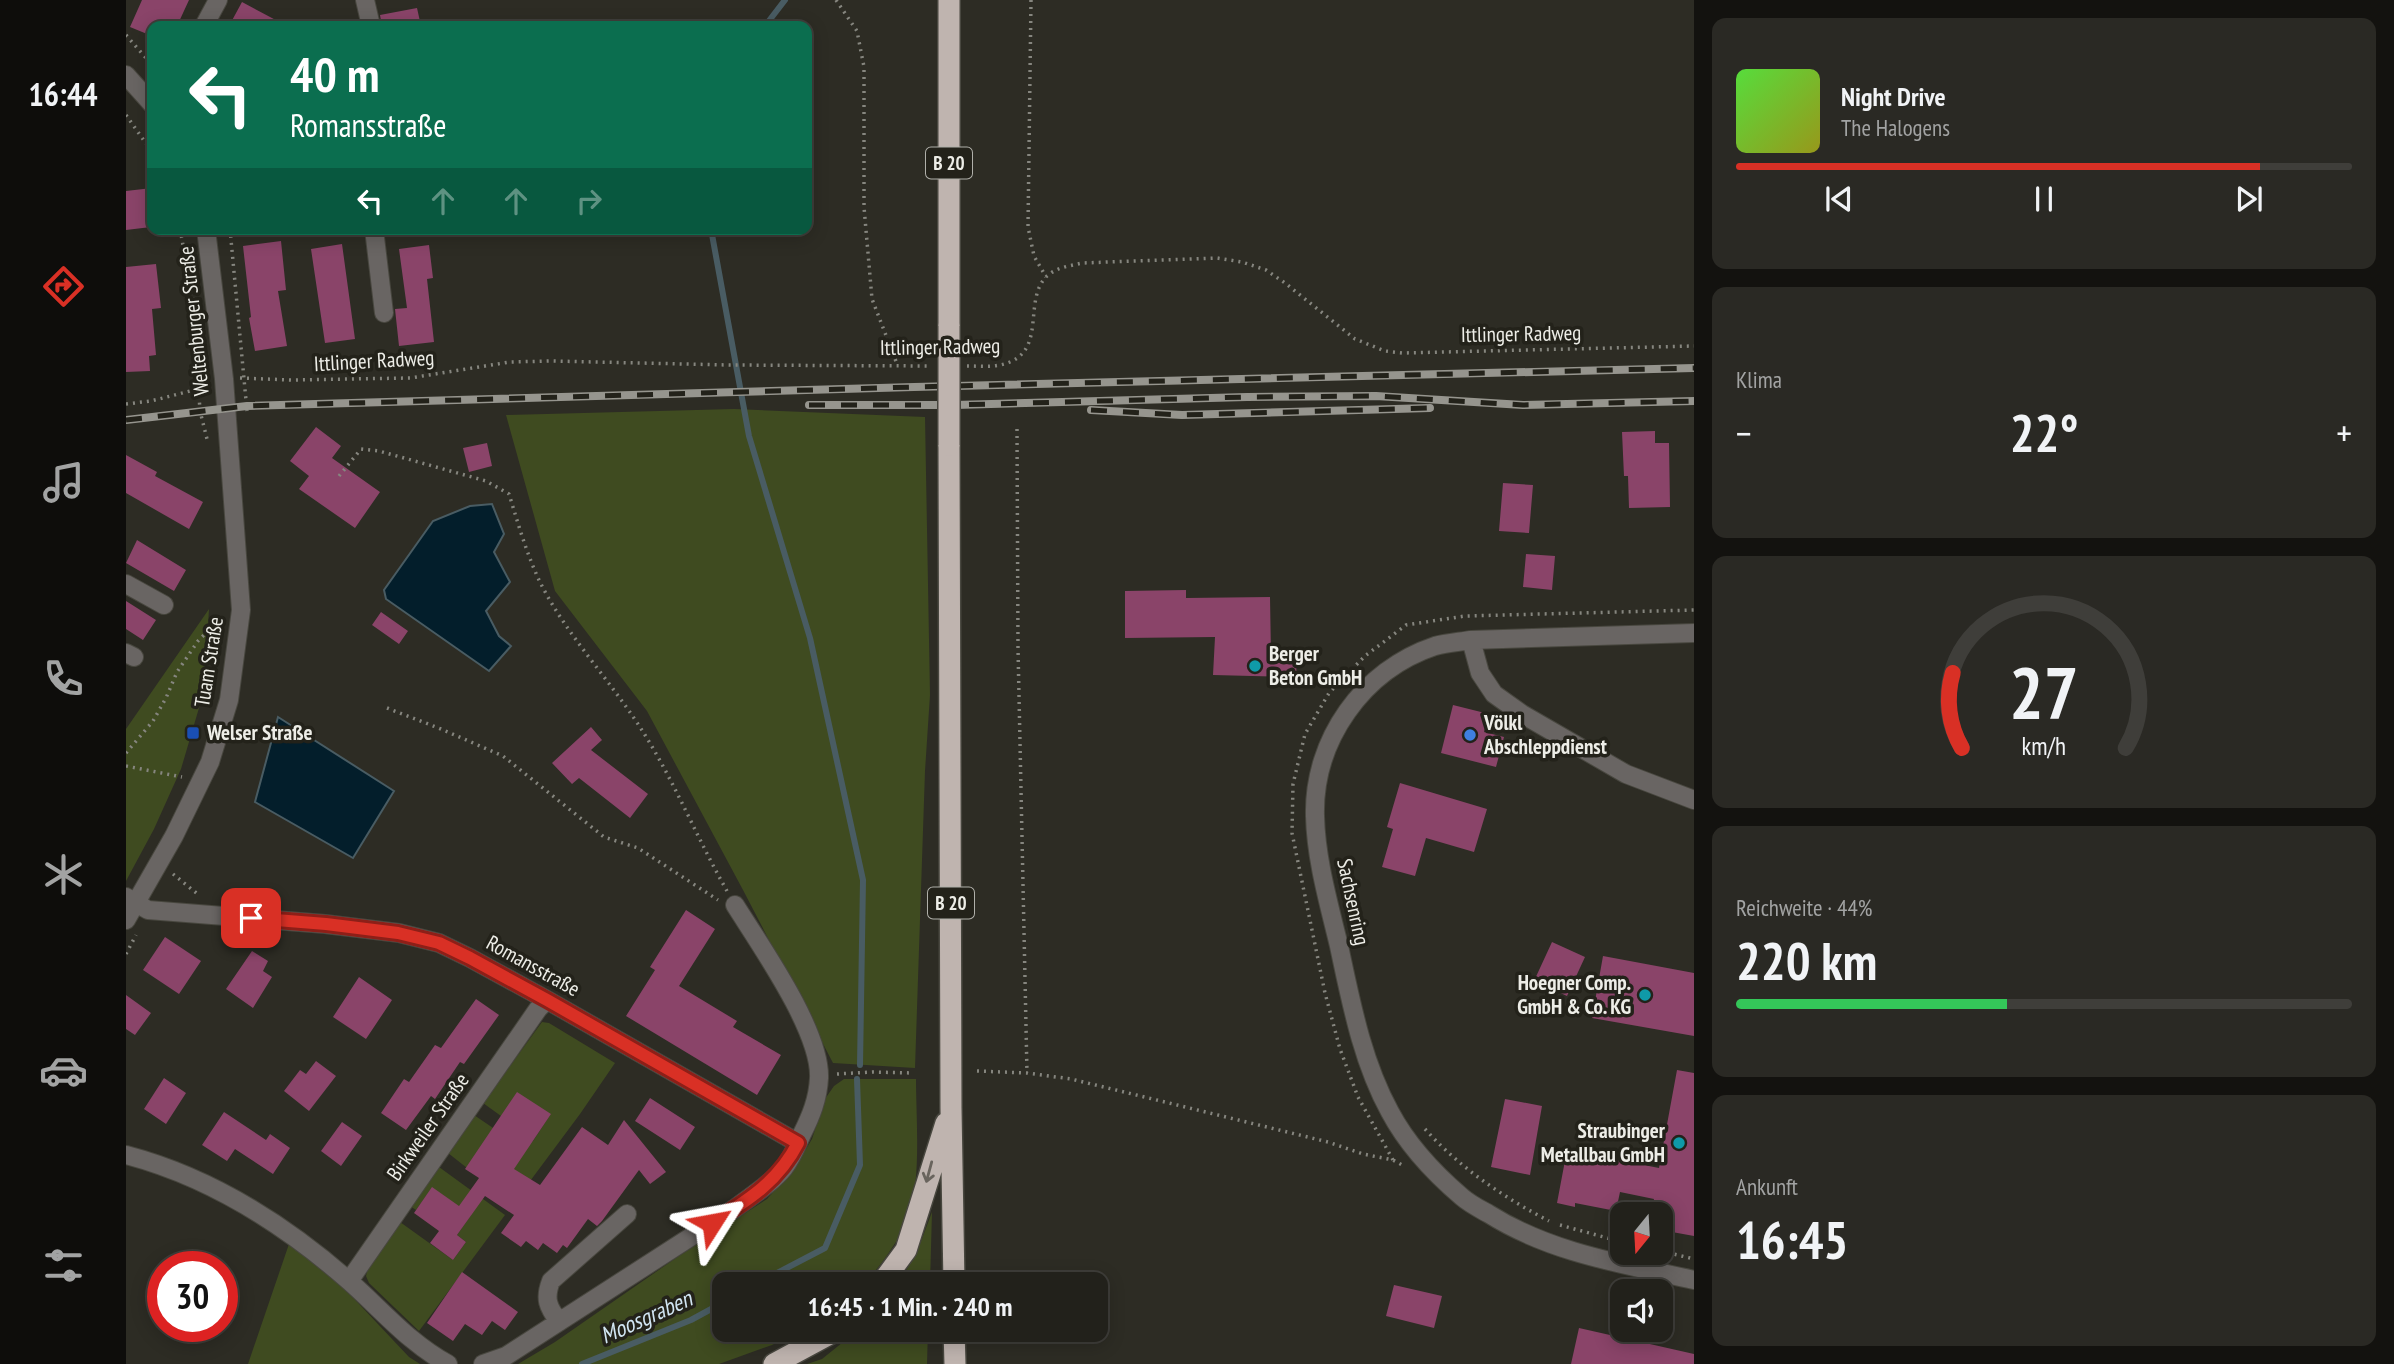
<!DOCTYPE html>
<html lang="de">
<meta charset="utf-8">
<style>
body{margin:0;font-family:"PT Sans Narrow",sans-serif;background:#2a2924;color:#f1f3f6;height:100vh;display:flex;flex-direction:column;font-size:26px;white-space:nowrap}
*{box-sizing:border-box;margin:0}
p{font-size:23px;color:#a2a3a3}
.icon{flex:none;width:38px;height:38px;fill:none;stroke:currentColor;stroke-width:2;stroke-linecap:round;stroke-linejoin:round}
.map{position:relative;flex:1;overflow:hidden}
.details{display:flex;flex-direction:column;gap:18px;padding:18px;background:#13120f;width:700px}
.details>*{flex:none}
.top-card{position:absolute;left:21px;top:21px;width:665px;height:214px;border-radius:14px;box-shadow:0 4px 18px #0003,0 0 0 2px #3f3e3a;background:#0b6e4f;color:#fff;overflow:hidden}
.needle{width:46px;rotate:198deg}
.fabs{position:absolute;left:1484px;top:1202px;display:grid;gap:14px}
.fabs a{display:grid;place-items:center;width:63px;height:63px;border-radius:14px;background:#22211b;box-shadow:0 4px 18px #0003,0 0 0 2px #3f3e3a;font-size:35px}
.speed{position:absolute;left:21px;top:1251px;display:flex;gap:14px;font-size:35px;font-weight:700;text-align:center}
.speed>*{display:grid;place-content:center;width:91px;height:91px;border-radius:50%;background:#22211b;box-shadow:0 4px 18px #0003,0 0 0 2px #3f3e3a;line-height:1}
.speed .limit{border:10px solid #d22;background:#fff;color:#111}
.pin{position:absolute;display:grid;place-items:center;width:60px;height:60px;color:#fff;margin:-30px;border-radius:14px;box-shadow:0 4px 10px #0006}
.me{position:absolute;width:77px;margin:-38px;rotate:56deg;stroke-linejoin:round;filter:drop-shadow(0 0 5px #0008)}
.turn{display:flex;align-items:center;gap:24px;height:147px;padding:0 28px;font-size:32px}
.turn .icon{width:91px;height:91px;stroke-width:2.5}
.turn b{display:block;font-size:49px;line-height:60px}
.lanes{display:flex;align-items:center;height:66px;padding:0 28px;background:#0003;justify-content:center;gap:35px;direction:ltr}
.lanes .off{opacity:.35}
.big{font-size:52px;font-weight:600;line-height:1.1}
.details .tile{flex:1;display:flex;flex-direction:column;justify-content:center;gap:10px;min-width:0;padding:0 24px;border-radius:14px;background:#2a2924}
.details .dial{align-items:center;gap:0}
.dial svg{height:182px;overflow:visible;fill:none;stroke:#3f3e3a;stroke-width:7;stroke-linecap:round;text-anchor:middle}
.dial text{fill:#f1f3f6;stroke:none}
.song{display:flex;align-items:center;gap:21px}
.cover{width:84px;height:84px;border-radius:10px;background:linear-gradient(135deg,hsl(110 70% 55%),hsl(60 70% 35%))}
.played{height:7px;border-radius:4px;background:linear-gradient(90deg,#d93025 85%,#3f3e3a 85%)}
.keys{display:flex;justify-content:space-around;direction:ltr}
.heat{display:flex;justify-content:space-between;align-items:center;font-size:38px;direction:ltr}
.charge{height:10px;border-radius:5px;background:linear-gradient(90deg,#34c759 44%,#3f3e3a 0)}
.trip{position:absolute;left:586px;top:1272px;width:396px;height:70px;border-radius:14px;background:#22211b;box-shadow:0 4px 18px #0003,0 0 0 2px #3f3e3a;font-weight:600;line-height:70px;text-align:center}
main{display:flex;flex:1;min-height:0}
.menu{display:flex;flex-direction:column;width:126px;justify-content:space-around;align-items:center;background:#0e0d0b;color:#a2a3a3}
.menu .icon{width:49px;height:49px}
.menu .active{color:#d93025}
.menu b{font-size:32px;color:#f1f3f6}
.map>svg:first-child{display:block}
</style>
<main>
<nav class="menu">
<b>16:44</b>
<svg class="icon active" aria-label="directions" viewBox="0 0 24 24"><path d="M12 3l9 9-9 9-9-9zM9 14v-3h6M13 9l2 2-2 2"/></svg>
<svg class="icon" aria-label="music" viewBox="0 0 24 24"><path d="M9 18V5l10-2v13"/><circle cx="6" cy="18" r="3"/><circle cx="16" cy="16" r="3"/></svg>
<svg class="icon" aria-label="phone" viewBox="0 0 24 24"><path d="M5 4h4l2 5-3 2q2 4 5 5l2-3 5 2v4C11 20 4 13 5 4z"/></svg>
<svg class="icon" aria-label="climate" viewBox="0 0 24 24"><path d="M12 3v18M4 7l16 10M4 17L20 7"/></svg>
<svg class="icon" aria-label="car" viewBox="0 0 24 24"><path d="M5 17H2v-5l4-1 3-4h7l3 4 3 1v5h-3M9 17h6M6 11h13"/><circle cx="7" cy="17" r="2"/><circle cx="17" cy="17" r="2"/></svg>
<svg class="icon" aria-label="filters" viewBox="0 0 24 24"><path d="M4 7h16M4 17h16"/><circle cx="9" cy="7" r="2"/><circle cx="15" cy="17" r="2"/></svg>
</nav>
<div class="map">
<svg width="1568" height="1364" viewBox="0 0 1568 1364">
<rect width="100%" height="100%" fill="#2d2c24"/>
<path fill="#3f4b20" d="M608 409 799 417 804 695 799 771 789 1068 707 1063 617 890 521 711 429 591 380 415Z
M83 609 78 691 55 769 28 829 0 881V729Z
M416 1022 423 1023 489 1063 454 1114 387 1204 322 1153 348 1115 398 1149 407 1141 424 1115 375 1116 357 1103Z
M718 1079H790C790 1119 796 1185 781 1221 770 1245 755 1265 738 1284H598V1330H677L646 1345 593 1364H392L429 1342 550 1258 641 1199 668 1169 686 1139 699 1099 708 1086Z
M313 1167 379 1215 293 1331 243 1283 240 1276 242 1268 274 1222 327 1260 340 1242 331 1235 345 1215 306 1188 290 1210 284 1206Z
M806 1212 804 1284H773L794 1244Z
M163 1244 218 1288 283 1357 294 1364H122Z
M732 1330H802L801 1364H681L696 1359Z"/>
<path fill="#031e2b" stroke="#495c63" stroke-width="2" d="M366 504 378 534 368 552 384 582 360 611 373 636 385 646 363 671 260 599 258 590 307 521 344 506Z
M152 717 268 791 227 858 129 802Z"/>
<g fill="none" stroke-linecap="round" stroke-linejoin="round">
<path stroke="#495c63" stroke-width="6" d="M639 26 659 0
M585 229 623 436 684 638 737 880 734 1065
M630 1284 699 1248 734 1165 731 1079
M456 1364 565 1320 598 1302"/>
</g>
<path fill="#8a4469" d="M16 0H63L51 26H26V36L4 27Z
M116 2 161 26H103Z
M291 8 295 26H256L254 15Z
M26 188V211H23L25 227 0 230V191Z
M155 241 160 290 152 291 161 346 129 351 123 318 125 317 117 246Z
M216 244 229 339 199 343 185 249Z
M303 245 307 278 301 279 308 342 273 346 269 309 281 308 273 249Z
M30 264 35 308 26 309 30 355 23 356 24 371 0 372V267Z
M190 427 215 446 206 458 254 492 229 528 173 489 183 476 164 461Z
M1529 431V443H1543L1544 507 1503 508 1502 476H1498L1496 432Z
M361 443 366 466 343 472 337 448Z
M0 455 31 472 29 476 77 502 63 529 0 493Z
M1377 483 1407 485 1403 533 1373 531Z
M11 540 60 570 48 591 0 563Z
M1400 554 1429 556 1426 590 1397 587Z
M1060 590V598L1144 597 1145 656 1171 657 1170 677 1087 675 1089 637 999 638V591Z
M0 601 30 620 17 640 0 629Z
M255 612 282 631 273 644 246 625Z
M1327 705 1363 714 1358 732 1378 737 1370 767 1315 753Z
M465 727 476 740 465 750 522 794 504 818 453 778 446 784 426 763Z
M1274 783 1361 809 1348 852 1300 838 1289 876 1256 867 1267 829 1261 827Z
M560 910 589 929 553 986 611 1021 607 1027 655 1055 631 1095 500 1016 529 970 524 967Z
M39 937 75 961 53 994 17 970Z
M1426 942 1459 957 1441 996 1408 981Z
M126 951 142 961 137 971 146 977 127 1008 100 989Z
M1477 956 1568 973V1036L1466 1018Z
M233 977 266 1000 240 1039 207 1017Z
M0 995 25 1013 9 1035 0 1029Z
M350 999 373 1015 338 1064 334 1062 309 1099 305 1096 280 1130 255 1113 278 1079 283 1082 309 1045 315 1048Z
M190 1061 210 1076 183 1111 158 1091 174 1070 180 1074Z
M1551 1070 1568 1073V1236L1535 1230V1214H1526L1525 1212 1528 1199 1494 1192 1490 1211 1449 1203V1207L1431 1203 1441 1150 1533 1168Z
M38 1078 60 1093 40 1124 18 1109Z
M391 1092 425 1114 388 1169 414 1185 456 1127 482 1145 498 1120 540 1172 524 1184 513 1170 476 1221 471 1226 462 1219 441 1248 437 1245 431 1253 417 1243 412 1250 400 1241 395 1247 375 1233 388 1215 359 1196 331 1235 340 1242 327 1260 304 1243 313 1231 288 1213 306 1187 333 1206 353 1178 339 1169Z
M524 1098 569 1127 554 1150 509 1121Z
M1379 1099 1416 1106 1404 1175 1365 1167Z
M98 1112 140 1140 144 1134 164 1148 147 1174 109 1149 101 1161 76 1145Z
M216 1122 236 1136 215 1166 195 1151Z
M336 1272 392 1312 379 1330 366 1321 356 1335 339 1324 327 1341 301 1323Z
M1268 1285 1316 1296 1308 1328 1260 1316Z
M1453 1328 1568 1354V1364H1445Z"/>
<g fill="none" stroke-linecap="round" stroke-linejoin="round">
<g stroke="#48473f" stroke-width="20">
<path id="minor" d="M239 0 245 26
M78 26 92 0
M0 75 26 104
M248 229 258 313
M0 584 38 605
M1568 633 1345 640C1333 642 1320 643 1309 646 1237 670 1187 740 1189 816 1190 860 1203 904 1213 946 1225 1002 1236 1061 1264 1112 1281 1144 1309 1174 1336 1197 1344 1204 1354 1209 1363 1214 1425 1253 1497 1264 1568 1280
M1345 640 1354 673 1368 694 1396 714 1500 774 1568 800
M0 653 8 657
M0 897 22 910 199 924 273 933 313 943 344 958 421 1000 672 1143
M0 920 48 836 84 762 103 700 115 610 98 379 80 229
M0 1155C84 1177 158 1224 223 1281 256 1310 283 1343 322 1364
M223 1281 412 1009 421 1000
M433 1322C422 1307 418 1299 425 1281L501 1214
M357 1364 380 1356 608 1209C625 1196 645 1184 658 1168 666 1158 671 1145 676 1134 685 1116 692 1099 693 1078 695 1031 634 945 609 905"/>
</g>
<g stroke="#48473f" stroke-width="24">
<path id="highway" d="M823 326V0
M823 445 825 1108 828 1284
M755 1284 780 1250 820 1123
M828 1330 829 1364
M648 1364 711 1330"/>
</g>
<path stroke="#86867f" stroke-width="3.5" stroke-dasharray="2 5" stroke-linecap="butt" d="M710 0 731 31 738 67V207L746 299 771 364
M905 0 902 227 908 256 920 277
M0 35 26 65
M0 115 26 152
M54 229 67 299 74 411 82 443
M104 229 121 411
M841 366C855 366 870 368 884 362 920 347 897 299 921 276 931 267 944 266 956 263L1091 258 1116 262 1140 270 1159 283 1229 339 1259 351 1276 353 1568 346
M114 378 165 380 284 378 384 362 425 361 603 365 805 366
M0 404 25 401 80 387
M891 429 892 648 901 1073
M213 476 235 449 253 451 360 481 383 494C392 523 400 552 413 580 439 634 487 683 519 735 550 785 572 840 601 891
M261 708 315 729 377 756 478 837 512 848 592 900
M0 753 27 721 40 698 51 672 72 641 94 619
M0 766 56 777
M47 874 74 896
M0 954 10 935
M851 1071 901 1073 945 1079 1202 1142 1237 1154 1267 1160 1278 1166
M711 1074 746 1072 786 1073
M1299 1129C1334 1168 1377 1197 1423 1221
M1267 1160 1232 1097 1214 1049 1199 993 1166 833 1167 784 1179 734 1203 693 1239 656 1280 625 1339 616 1568 610
M1434 1225 1496 1242
M1535 1251 1568 1259"/>
<use href="#minor" stroke="#696563" stroke-width="18"/>
<use href="#highway" stroke="#bfb4af" stroke-width="21"/>
<g stroke="#96958e" stroke-width="8">
<path id="rail" d="M683 405H829L1121 397 1250 396 1397 405 1568 401
M965 410 1056 415 1304 408
M0 420 121 406 788 387 1568 368"/>
</g>
<use href="#rail" stroke="#23221a" stroke-width="5" stroke-dasharray="16" stroke-linecap="butt"/>
<g stroke="#48473f" stroke-width="24" stroke-linecap="butt">
<path id="highway-bridge" d="M823 326V445"/>
</g>
<use href="#highway-bridge" stroke="#bfb4af" stroke-width="21"/>
</g>
<defs><path id="oneway-shaft" d="M-6 0H5M1.5-3L5.5 0L1.5 3" fill="none" stroke-width="1.6" stroke-linecap="round" stroke-linejoin="round" transform="scale(1.75)"/></defs>
<use stroke="#69645d" href="#oneway-shaft" transform="translate(803 1172) rotate(105)"/>
<g fill="none" stroke-linecap="round" stroke-linejoin="round">
<g stroke="#8d1f18" stroke-width="18">
<path id="route" d="M125 918 200 924 272 933 313 943 344 958 421 1000 672 1143C652 1182 622 1200 586 1223"/>
</g>
<use href="#route" stroke="#d93025" stroke-width="12"/>
</g>
<g fill="#0f9aa8" stroke="#23221a" stroke-width="2.5">
<circle cx="1129" cy="666" r="7"/>
<circle cx="1519" cy="995" r="7"/>
<circle cx="1553" cy="1143" r="7"/>
</g>
<rect fill="#1a4fb4" stroke="#23221a" stroke-width="2.5" x="60" y="726" width="14" height="14" rx="3.5"/>
<circle fill="#3f7fe0" stroke="#23221a" stroke-width="2.5" cx="1344" cy="735" r="7"/>
<g text-anchor="middle" stroke-width="7" stroke-linejoin="round" paint-order="stroke">
<g fill="#23221a" stroke="#b0b0aa" stroke-width="2">
<rect x="800" y="147.5" width="46" height="31" rx="5"/>
<rect x="802" y="887.5" width="46" height="31" rx="5"/>
</g>
<g font-size="19" font-weight="bold" fill="#edede7">
<text x="823" y="170">B 20</text>
<text x="825" y="910">B 20</text>
</g>
<g font-size="21" fill="#edede7" stroke="#23221a">
<text transform="translate(68 321) rotate(-96)" y="7">Weltenburger Straße</text>
<text transform="translate(1395 334) rotate(-1)" y="7">Ittlinger Radweg</text>
<text transform="translate(814 347) rotate(-1)" y="7">Ittlinger Radweg</text>
<text transform="translate(248 361) rotate(-3)" y="7">Ittlinger Radweg</text>
<text transform="translate(83 662) rotate(-81)" y="7">Tuam Straße</text>
<text transform="translate(1227 902) rotate(78)" y="7">Sachsenring</text>
<text transform="translate(407 966) rotate(29)" y="7">Romansstraße</text>
<text transform="translate(302 1127) rotate(-55)" y="7">Birkweiler Straße</text>
</g>
<g font-size="21" font-weight="bold" fill="#edede7" stroke="#23221a" text-anchor="start">
<text x="1143" y="661">Berger<tspan x="1143" dy="24">Beton GmbH</tspan></text>
<text x="1358" y="730">Völkl<tspan x="1358" dy="24">Abschleppdienst</tspan></text>
<text x="81" y="740">Welser Straße</text>
<text x="1505" y="990" text-anchor="end">Hoegner Comp.<tspan x="1505" dy="24">GmbH &amp; Co. KG</tspan></text>
<text x="1539" y="1138" text-anchor="end">Straubinger<tspan x="1539" dy="24">Metallbau GmbH</tspan></text>
</g>
<g font-size="23" font-style="italic" fill="#d2e6f3" stroke="#23221a">
<text transform="translate(520 1317) rotate(-24)" y="8">Moosgraben</text>
</g>
</g>
</svg>
<div class="fabs">
<a><svg class="needle" viewBox="-14 -14 28 28"><path d="M0-13l5 13h-10z" fill="#e53935"/><path d="M0 13l5-13h-10z" fill="#a2a3a3"/></svg></a>
<a><svg class="icon" aria-label="sound" viewBox="0 0 24 24"><path d="M4 9h4l5-4v14l-5-4H4zM17 9q2 3 0 6"/></svg></a>
</div>
<div class="speed"><div class="limit">30</div></div>
<div class="pin" style="left:125px;top:918px;background:#d93025"><svg class="icon" aria-label="arrive" viewBox="0 0 24 24"><path d="M6 21V4h12l-3 4 3 4H6"/></svg></div>
<svg class="me" style="left:586px;top:1223px" viewBox="-20 -20 40 40"><path d="M0-17L14 15 0 8-14 15z" fill="#d93025" stroke="#fff" stroke-width="4"/></svg>
<div class="trip">16:45 · 1 Min. · 240 m</div>
<div class="top-card">
<div class="turn"><svg class="icon" aria-label="left" viewBox="0 0 24 24"><path d="M17 20v-9H6M10 6l-5 5 5 5"/></svg><div><b>40 m</b>Romansstraße</div></div>
<div class="lanes"><svg class="icon" aria-label="left" viewBox="0 0 24 24"><path d="M17 20v-9H6M10 6l-5 5 5 5"/></svg><svg class="icon off" aria-label="ahead" viewBox="0 0 24 24"><path d="M12 20V5M6 11l6-6 6 6"/></svg><svg class="icon off" aria-label="ahead" viewBox="0 0 24 24"><path d="M12 20V5M6 11l6-6 6 6"/></svg><svg class="icon off" aria-label="right" viewBox="0 0 24 24"><path d="M7 20v-9h11M14 6l5 5-5 5"/></svg></div>
</div>
</div>
<section class="details">
<div class="tile">
<div class="song"><i class="cover"></i><div><b>Night Drive</b><p>The Halogens</p></div></div>
<div class="played"></div>
<div class="keys"><svg class="icon" aria-label="previous" viewBox="0 0 24 24"><path d="M18 5L8 12l10 7zM5 5v14"/></svg><svg class="icon" aria-label="pause" viewBox="0 0 24 24"><path d="M8 5v14M16 5v14"/></svg><svg class="icon" aria-label="next" viewBox="0 0 24 24"><path d="M6 5l10 7-10 7zM19 5v14"/></svg></div>
</div>
<div class="tile"><p>Klima</p>
<div class="heat"><a>−</a><b class="big">22°</b><a>+</a></div>
</div>
<div class="tile dial"><svg viewBox="0 0 100 80">
<path d="M14 69A42 42 0 1 1 86 69"/>
<path d="M14 69A42 42 0 0 1 10 36" stroke="#d93025"/>
<text x="50" y="56" font-size="32" font-weight="700">27</text>
<text x="50" y="72" font-size="11">km/h</text>
</svg></div>
<div class="tile"><p>Reichweite · 44%</p><b class="big">220 km</b><div class="charge"></div></div>
<div class="tile"><p>Ankunft</p><b class="big">16:45</b></div>
</section>
</main>
